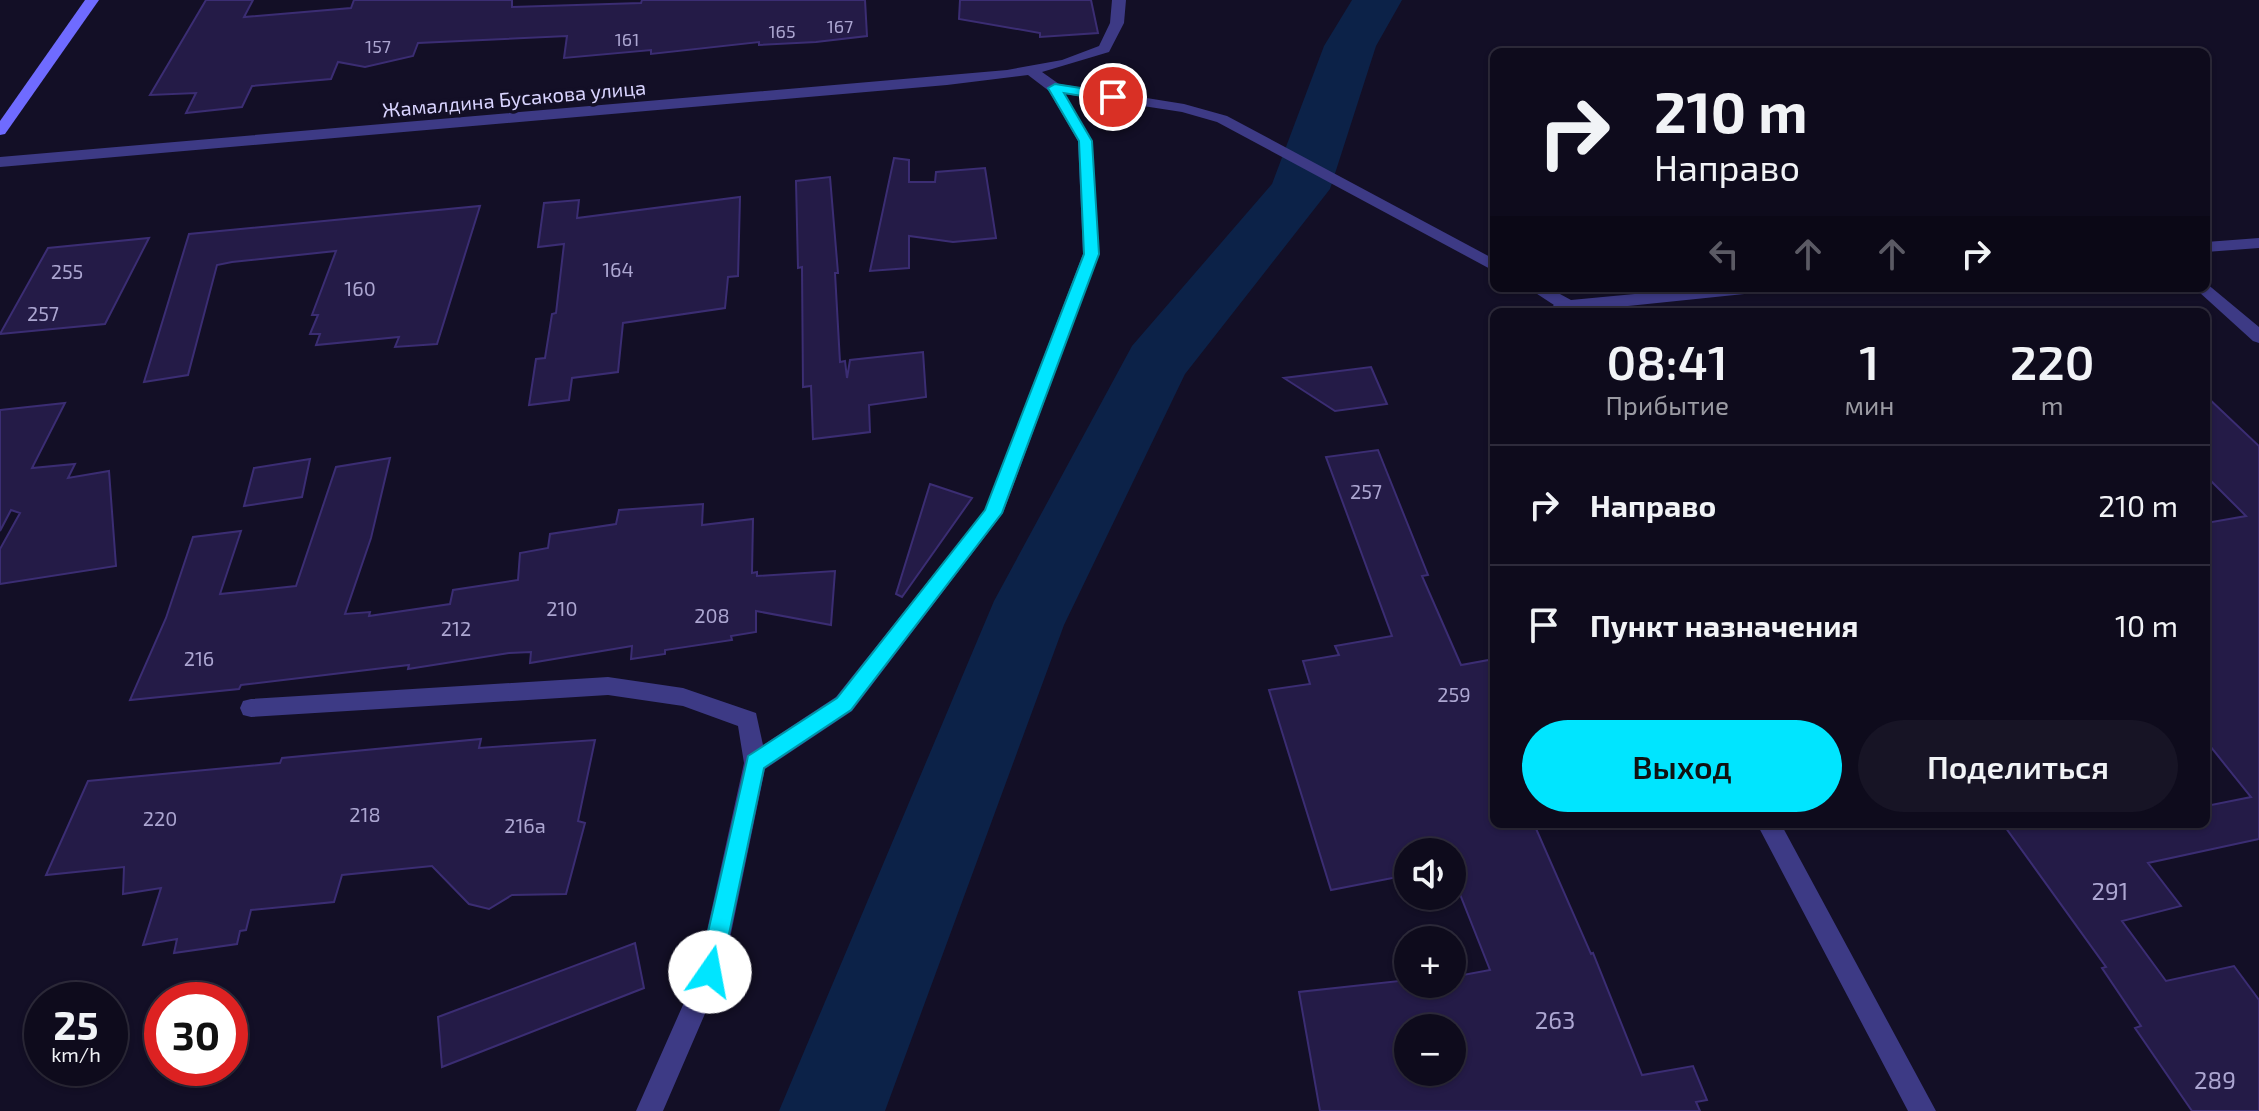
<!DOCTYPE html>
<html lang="ru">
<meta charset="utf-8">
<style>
body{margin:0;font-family:"Exo 2",sans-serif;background:#171425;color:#f1f3f6;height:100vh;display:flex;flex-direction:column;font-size:30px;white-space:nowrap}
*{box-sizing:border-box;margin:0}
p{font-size:26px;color:#9b9ba3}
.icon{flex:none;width:44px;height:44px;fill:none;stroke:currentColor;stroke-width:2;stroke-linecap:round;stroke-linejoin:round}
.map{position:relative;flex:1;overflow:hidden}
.panel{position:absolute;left:1490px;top:308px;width:720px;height:520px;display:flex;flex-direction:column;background:#0e0b1c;border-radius:12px;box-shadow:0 2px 6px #0004,0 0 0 2px #2e2b3b}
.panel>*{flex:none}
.top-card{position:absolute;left:1490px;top:48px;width:720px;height:244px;border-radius:12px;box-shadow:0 2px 6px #0004,0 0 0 2px #2e2b3b;background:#0e0b1c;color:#f1f3f6;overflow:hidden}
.buttons{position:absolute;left:1394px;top:838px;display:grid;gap:16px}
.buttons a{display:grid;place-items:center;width:72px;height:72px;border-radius:50%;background:#0e0b1c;box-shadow:0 2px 6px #0004,0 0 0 2px #2e2b3b;font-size:40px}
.speed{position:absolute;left:24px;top:982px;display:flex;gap:16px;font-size:40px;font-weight:700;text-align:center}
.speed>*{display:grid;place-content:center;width:104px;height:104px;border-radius:50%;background:#0e0b1c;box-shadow:0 2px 6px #0004,0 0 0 2px #2e2b3b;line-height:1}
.speed small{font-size:20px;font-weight:400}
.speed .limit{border:12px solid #d22;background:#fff;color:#111}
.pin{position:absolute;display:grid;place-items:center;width:68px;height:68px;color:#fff;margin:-34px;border:4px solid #fff;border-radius:50%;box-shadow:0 2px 8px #0007}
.me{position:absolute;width:88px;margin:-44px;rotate:12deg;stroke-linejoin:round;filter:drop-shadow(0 0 6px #0008)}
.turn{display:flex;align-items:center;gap:28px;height:168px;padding:0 32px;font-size:36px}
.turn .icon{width:104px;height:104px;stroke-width:2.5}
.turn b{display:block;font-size:56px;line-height:68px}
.lanes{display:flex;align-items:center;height:76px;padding:0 32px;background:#0003;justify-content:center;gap:40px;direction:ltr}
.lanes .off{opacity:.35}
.eta{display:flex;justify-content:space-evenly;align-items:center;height:136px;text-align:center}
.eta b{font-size:48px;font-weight:600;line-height:56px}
.button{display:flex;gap:16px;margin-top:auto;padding:16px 32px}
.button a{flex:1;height:92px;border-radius:48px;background:#00e5ff;color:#111;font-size:32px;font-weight:600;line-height:92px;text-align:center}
.button a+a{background:#171425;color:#f1f3f6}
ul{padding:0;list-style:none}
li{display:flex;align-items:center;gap:24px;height:120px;padding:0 32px;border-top:2px solid #2e2b3b}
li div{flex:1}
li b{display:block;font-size:30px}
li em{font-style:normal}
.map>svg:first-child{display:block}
</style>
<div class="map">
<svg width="2259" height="1111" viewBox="0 0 2259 1111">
<rect width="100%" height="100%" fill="#130f26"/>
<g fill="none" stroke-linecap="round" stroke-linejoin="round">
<path fill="#0c2248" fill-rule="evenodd" d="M 1352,0 L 1402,0 L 1376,46 L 1330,189 L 1185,374 L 1064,625 L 885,1111 L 779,1111 L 994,601 L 1132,346 L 1272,184 L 1324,46 Z"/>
</g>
<path fill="#241b47" stroke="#3b2d73" stroke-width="2" fill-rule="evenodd" d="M 206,0 L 253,0 L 244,17 L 351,8 L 354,0 L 512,0 L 512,7 L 641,3 L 642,0 L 865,0 L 867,36 L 816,42 L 759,45 L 759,42 L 651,54 L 651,50 L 564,58 L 567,36 L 418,43 L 413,56 L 365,67 L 338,62 L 331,79 L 252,86 L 242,107 L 186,113 L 196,93 L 150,95 Z
M 960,0 L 1091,0 L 1098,33 L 1040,37 L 1040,33 L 959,19 Z
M 894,158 L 909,160 L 909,182 L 935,182 L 936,172 L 985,168 L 996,238 L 953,242 L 909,236 L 909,268 L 870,271 Z
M 830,177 L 838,273 L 835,273 L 840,362 L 845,361 L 847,378 L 850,360 L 923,352 L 926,397 L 869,405 L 870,432 L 813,439 L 811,386 L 803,387 L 802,267 L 798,268 L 796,181 Z
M 740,197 L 738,276 L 728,277 L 725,308 L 623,323 L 618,372 L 572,378 L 569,400 L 529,405 L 536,359 L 545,358 L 552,314 L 556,313 L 564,244 L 538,247 L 544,203 L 579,200 L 577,218 Z
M 480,206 L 437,344 L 395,347 L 399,337 L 316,345 L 320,334 L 310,334 L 318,315 L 312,315 L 336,251 L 232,262 L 217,265 L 188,375 L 144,382 L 189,234 Z
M 149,238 L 105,324 L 0,334 L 48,248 Z
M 1371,367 L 1387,404 L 1335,411 L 1284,378 Z
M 2206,396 L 2259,446 L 2259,839 L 2148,863 L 2181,906 L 2122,921 L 2166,981 L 2234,966 L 2259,1000 L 2259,1111 L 2192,1111 L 2135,1028 L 2141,1026 L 2102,968 L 2106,967 L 2003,824 L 2206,824 L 2206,806 L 2251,797 L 2206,741 L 2206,523 L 2246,516 L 2206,476 Z
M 65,403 L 32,468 L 75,464 L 68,478 L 109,471 L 116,566 L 0,584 L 0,549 L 20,513 L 11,510 L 0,531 L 0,410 Z
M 1378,450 L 1428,575 L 1422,576 L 1461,665 L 1494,659 L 1494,824 L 1534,824 L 1591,954 L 1593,953 L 1642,1075 L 1693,1066 L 1707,1100 L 1696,1102 L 1700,1111 L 1320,1111 L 1299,992 L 1408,980 L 1408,984 L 1452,984 L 1452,977 L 1490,970 L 1452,874 L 1452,852 L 1408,852 L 1408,875 L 1331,890 L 1269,690 L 1310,684 L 1303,661 L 1339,655 L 1335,646 L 1392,636 L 1326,457 ZM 1408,1028 L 1452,1028 L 1452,1072 L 1408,1072 Z
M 390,458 L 371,538 L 345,614 L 370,612 L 369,616 L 450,604 L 453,590 L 518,580 L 520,553 L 548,548 L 550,534 L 616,524 L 619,510 L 703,504 L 702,525 L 753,519 L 752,573 L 757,572 L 757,576 L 835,571 L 831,625 L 756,611 L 756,632 L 731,636 L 732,640 L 665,650 L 665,654 L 631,659 L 632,646 L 530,663 L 531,652 L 509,653 L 408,669 L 409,665 L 241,685 L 239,689 L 130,700 L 166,618 L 193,537 L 241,531 L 220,594 L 296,586 L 336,467 Z
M 310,459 L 302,497 L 244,506 L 254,468 Z
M 930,484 L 972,498 L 902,597 L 896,594 Z
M 481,739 L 479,748 L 595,740 L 578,821 L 585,823 L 566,894 L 512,895 L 489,909 L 469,904 L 432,866 L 342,875 L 334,902 L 251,910 L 246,930 L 240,931 L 237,944 L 174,953 L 177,939 L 143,945 L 161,888 L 123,894 L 124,867 L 46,875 L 88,781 L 280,763 L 282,758 Z
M 635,943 L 644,988 L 442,1067 L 438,1017 Z"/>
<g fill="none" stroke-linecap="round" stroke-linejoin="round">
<path fill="#3d3a85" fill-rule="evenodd" d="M 1112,0 L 1126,0 L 1124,23 L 1109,52 L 1042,72 L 1059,84 L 1184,104 L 1227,116 L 1494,259 L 1494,271 L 1217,122 L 1182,112 L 1065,94 L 1092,141 L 1099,254 L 1003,513 L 852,711 L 765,769 L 723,972 L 663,1111 L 636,1111 L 698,971 L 744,763 L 738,726 L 683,706 L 608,695 L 251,717 L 243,715 L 240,708 L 243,701 L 251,699 L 608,677 L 683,688 L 756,713 L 763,745 L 836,697 L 985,510 L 1083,254 L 1078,141 L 1049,91 L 1028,75 L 947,85 L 0,167 L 0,157 L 1007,70 L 1062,60 L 1099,46 L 1110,23 Z
M 2259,238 L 2259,248 L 2206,252 L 2206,242 Z
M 2206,283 L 2259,327 L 2259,343 L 2253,341 L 2199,292 L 2197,288 L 2206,288 Z
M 1528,288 L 1549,288 L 1571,300 L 1698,288 L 1762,288 L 1754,293 L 1570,312 L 1545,312 L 1554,305 Z
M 1757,824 L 1781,824 L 1936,1111 L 1908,1111 Z"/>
<path fill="#6f6bff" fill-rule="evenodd" d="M 85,0 L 99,0 L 5,134 L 0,135 L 0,121 Z"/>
</g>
<path fill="#00e5ff" stroke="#0095a6" stroke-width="2" d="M 1055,84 L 1113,93 L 1120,97 L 1113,101 L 1064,93 L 1092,141 L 1099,254 L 1002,513 L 851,710 L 764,768 L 721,972 L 718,980 L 710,984 L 702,980 L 699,972 L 748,756 L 837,698 L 985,510 L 1084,254 L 1079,141 L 1048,88 Z"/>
<g text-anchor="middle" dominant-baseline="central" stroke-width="7" stroke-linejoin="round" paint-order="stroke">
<g font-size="18" fill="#aca6d1">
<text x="840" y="26">167</text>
<text x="782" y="31">165</text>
<text x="627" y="39">161</text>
<text x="378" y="46">157</text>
</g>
<g font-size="20" fill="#d9d4ff" stroke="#130f26">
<text transform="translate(514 98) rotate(-5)">Жамалдина Бусакова улица</text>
</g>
<g font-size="20" fill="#aca6d1">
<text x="618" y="269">164</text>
<text x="67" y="271">255</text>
<text x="360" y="288">160</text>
<text x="43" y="313">257</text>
<text x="1366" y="491">257</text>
<text x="562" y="608">210</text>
<text x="712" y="615">208</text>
<text x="456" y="628">212</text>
<text x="199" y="658">216</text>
<text x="1454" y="694">259</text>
<text x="365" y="814">218</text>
<text x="160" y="818">220</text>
<text x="525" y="825">216а</text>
</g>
<g font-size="24" fill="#aca6d1">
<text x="2110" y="890">291</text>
<text x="1555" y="1019">263</text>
<text x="2215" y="1079">289</text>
</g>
</g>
</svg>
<div class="buttons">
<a><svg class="icon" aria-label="sound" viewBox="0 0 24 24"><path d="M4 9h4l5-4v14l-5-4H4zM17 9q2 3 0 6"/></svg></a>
<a>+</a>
<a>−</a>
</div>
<div class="speed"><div>25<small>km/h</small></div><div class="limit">30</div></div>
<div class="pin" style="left:1113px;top:97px;background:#d93025"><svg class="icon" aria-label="arrive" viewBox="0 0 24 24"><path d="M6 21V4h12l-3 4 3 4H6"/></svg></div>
<svg class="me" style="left:710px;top:972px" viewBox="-20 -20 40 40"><circle r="19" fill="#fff"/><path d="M0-13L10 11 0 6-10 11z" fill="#00e5ff"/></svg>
<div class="top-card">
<div class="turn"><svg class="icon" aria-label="right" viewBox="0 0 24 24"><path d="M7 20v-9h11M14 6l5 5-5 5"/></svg><div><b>210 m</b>Направо</div></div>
<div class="lanes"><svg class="icon off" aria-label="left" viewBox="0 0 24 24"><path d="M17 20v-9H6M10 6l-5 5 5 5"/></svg><svg class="icon off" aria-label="ahead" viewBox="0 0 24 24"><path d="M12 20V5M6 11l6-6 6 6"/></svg><svg class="icon off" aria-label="ahead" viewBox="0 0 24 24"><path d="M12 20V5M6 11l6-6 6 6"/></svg><svg class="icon" aria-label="right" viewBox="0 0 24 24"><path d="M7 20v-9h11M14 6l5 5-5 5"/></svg></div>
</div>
<section class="panel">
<div class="eta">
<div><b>08:41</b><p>Прибытие</p></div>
<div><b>1</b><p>мин</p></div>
<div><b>220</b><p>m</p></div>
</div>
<ul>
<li><svg class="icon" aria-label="right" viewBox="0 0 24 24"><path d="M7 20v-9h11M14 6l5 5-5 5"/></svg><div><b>Направо</b></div><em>210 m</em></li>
<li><svg class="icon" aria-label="arrive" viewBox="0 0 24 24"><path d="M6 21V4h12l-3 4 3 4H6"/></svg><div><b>Пункт назначения</b></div><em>10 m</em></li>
</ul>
<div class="button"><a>Выход</a><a>Поделиться</a></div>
</section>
</div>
